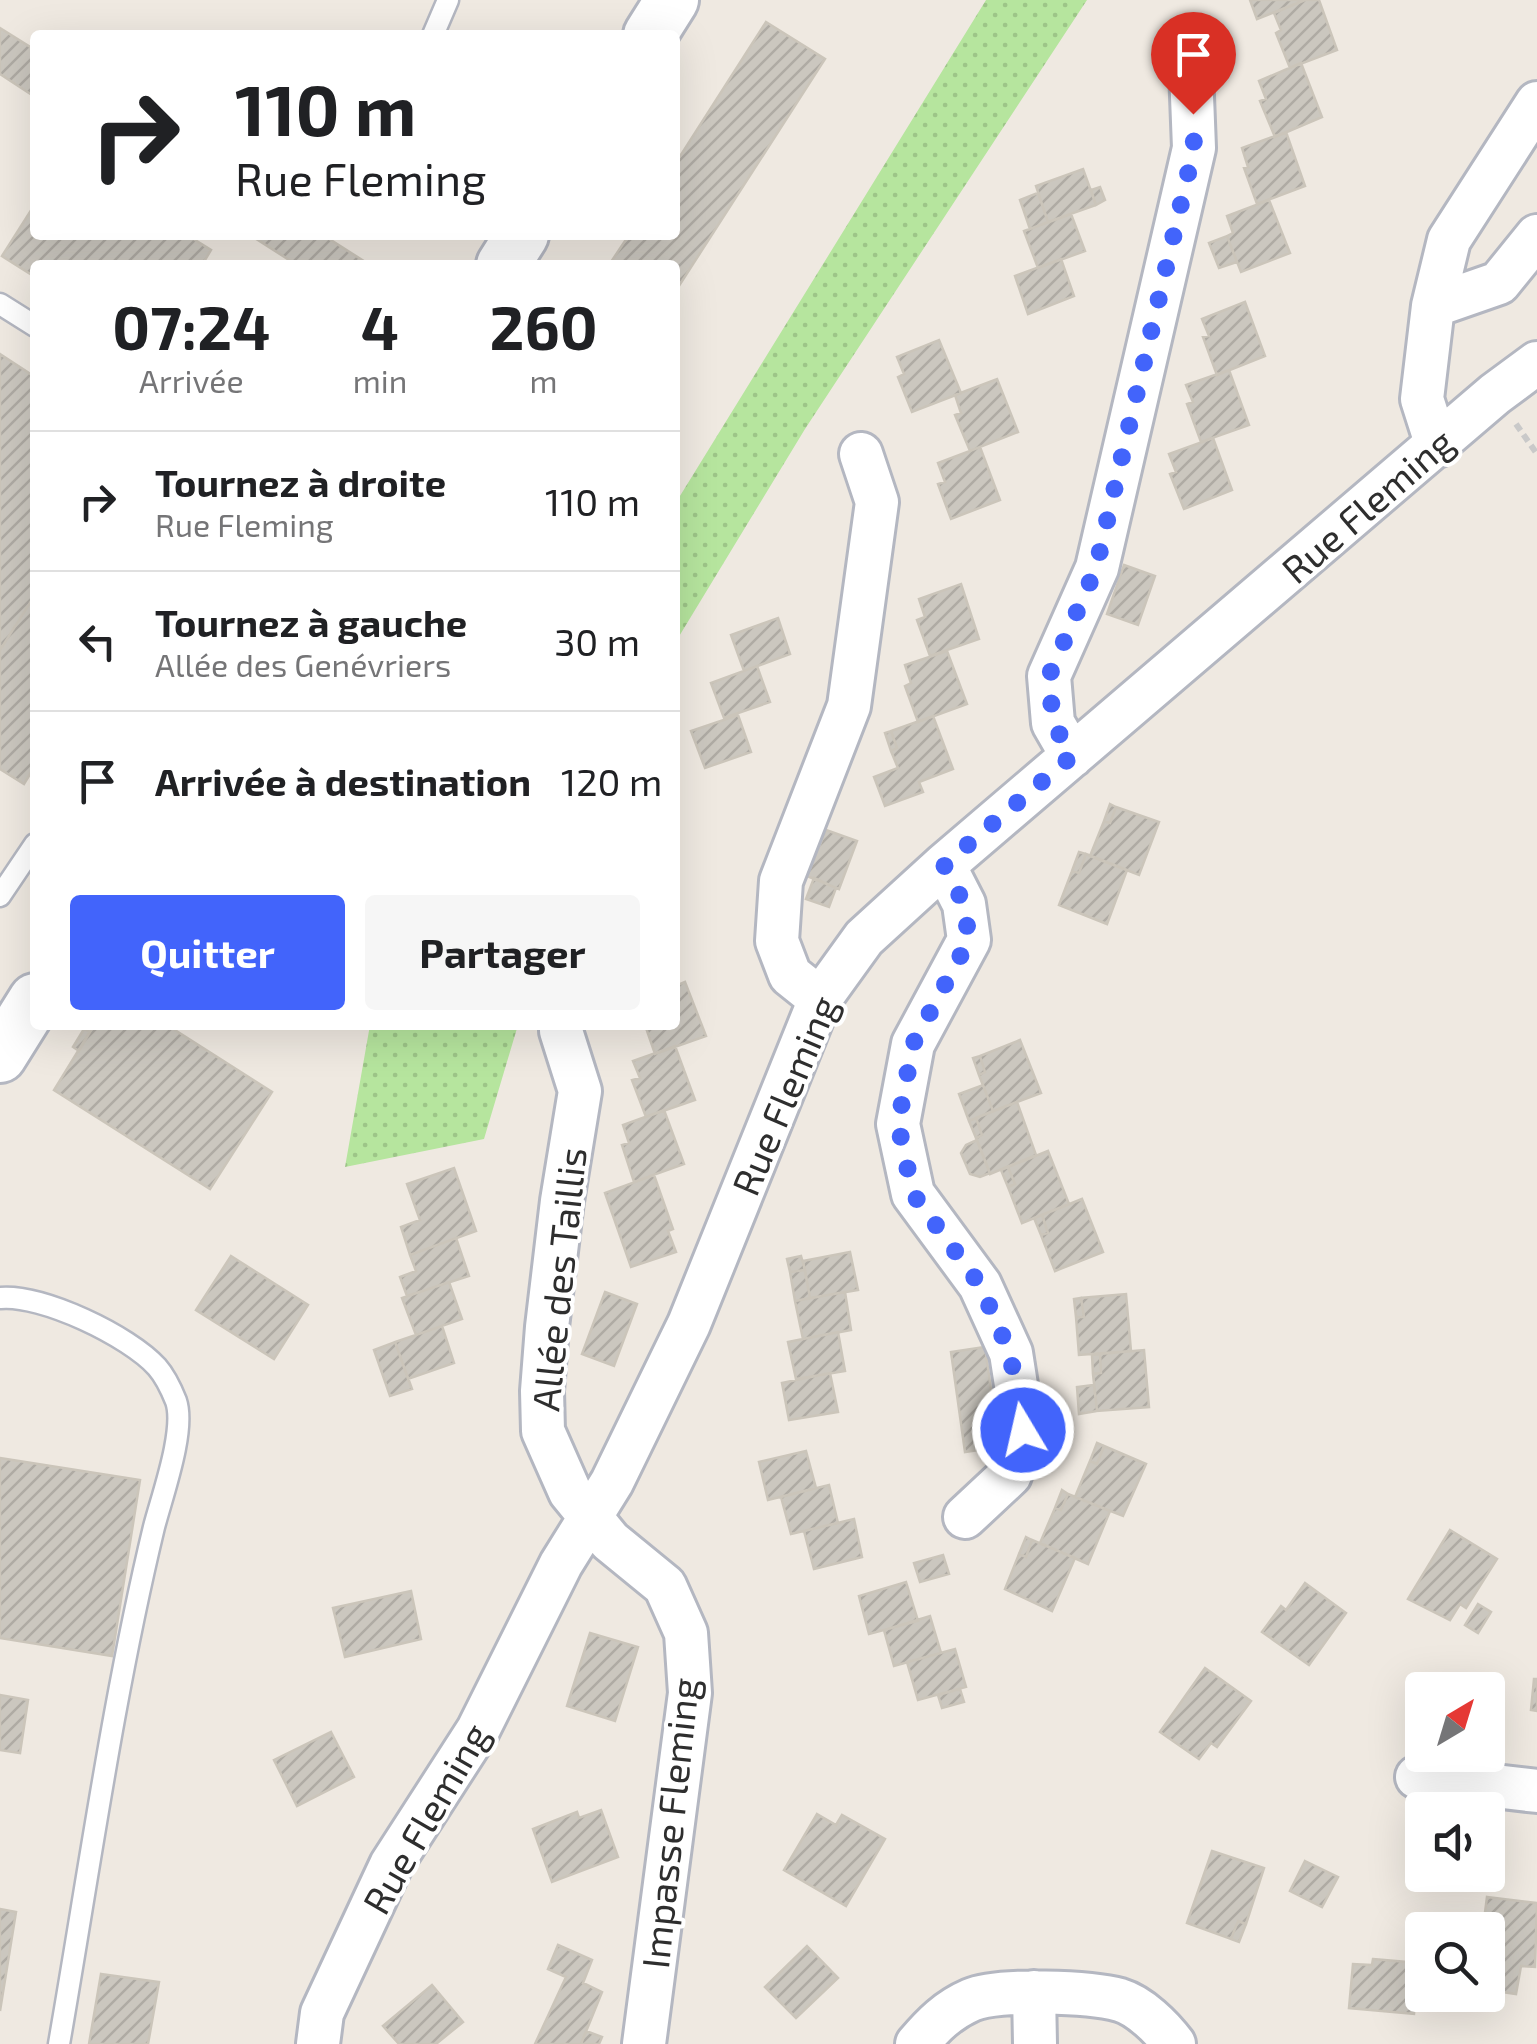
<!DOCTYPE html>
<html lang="fr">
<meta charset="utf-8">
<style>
body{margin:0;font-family:"Exo 2",sans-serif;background:#f6f6f6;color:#202124;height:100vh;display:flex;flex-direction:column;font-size:38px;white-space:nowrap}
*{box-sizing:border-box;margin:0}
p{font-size:32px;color:#757577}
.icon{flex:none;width:55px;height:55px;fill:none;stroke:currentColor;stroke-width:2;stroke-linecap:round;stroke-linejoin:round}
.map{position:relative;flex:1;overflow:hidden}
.sheet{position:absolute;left:30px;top:260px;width:650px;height:770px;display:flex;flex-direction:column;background:#fff;border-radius:10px;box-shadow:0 10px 40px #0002}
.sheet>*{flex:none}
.top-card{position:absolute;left:30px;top:30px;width:650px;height:210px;border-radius:10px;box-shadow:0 10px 40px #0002;background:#fff;color:#202124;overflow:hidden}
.needle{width:65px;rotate:38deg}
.tools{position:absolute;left:1405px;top:1672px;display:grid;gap:20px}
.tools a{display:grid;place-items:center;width:100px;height:100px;border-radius:10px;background:#fff;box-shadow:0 10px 40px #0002;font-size:50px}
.pin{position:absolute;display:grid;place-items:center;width:85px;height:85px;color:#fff;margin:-102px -42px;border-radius:50% 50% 50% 0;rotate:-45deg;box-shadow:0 0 10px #0007}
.pin .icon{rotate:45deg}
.me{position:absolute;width:110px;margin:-55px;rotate:351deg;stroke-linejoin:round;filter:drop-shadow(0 0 8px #0008)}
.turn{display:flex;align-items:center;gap:35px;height:210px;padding:0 40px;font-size:45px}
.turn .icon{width:130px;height:130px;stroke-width:2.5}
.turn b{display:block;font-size:70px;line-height:85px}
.eta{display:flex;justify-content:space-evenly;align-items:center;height:170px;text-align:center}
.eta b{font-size:60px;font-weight:700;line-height:70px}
.button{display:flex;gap:20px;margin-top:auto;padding:20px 40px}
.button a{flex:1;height:115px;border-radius:10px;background:#4264fb;color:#fff;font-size:40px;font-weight:700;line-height:115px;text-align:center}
.button a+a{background:#f6f6f6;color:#202124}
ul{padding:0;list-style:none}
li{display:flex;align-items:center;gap:30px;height:140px;padding:0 40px;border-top:2px solid #e0e0e0}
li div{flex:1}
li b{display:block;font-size:38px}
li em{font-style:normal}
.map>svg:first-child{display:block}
</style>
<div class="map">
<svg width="1537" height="2044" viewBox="0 0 1537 2044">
<defs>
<pattern id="grass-dots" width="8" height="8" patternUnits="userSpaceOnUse" patternTransform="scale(2.5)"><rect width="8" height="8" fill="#b6e59e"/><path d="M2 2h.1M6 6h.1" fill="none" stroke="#9dc588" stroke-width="1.8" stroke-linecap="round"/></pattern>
<pattern id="building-hatch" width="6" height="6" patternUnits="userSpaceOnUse" patternTransform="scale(2.5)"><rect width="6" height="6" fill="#cbc7bf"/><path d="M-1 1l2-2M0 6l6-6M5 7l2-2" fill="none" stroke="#afaba4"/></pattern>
</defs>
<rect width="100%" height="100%" fill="#efe9e1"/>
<path fill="url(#grass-dots)" d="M 986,0 L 1087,0 L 805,429 L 675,643 L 675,504 Z
M 370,1025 L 518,1025 L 484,1139 L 345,1167 Z"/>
<path fill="url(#building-hatch)" stroke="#cbc5ba" stroke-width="2.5" d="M 1250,0 L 1305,0 L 1257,19 Z
M 1305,0 L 1319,0 L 1337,50 L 1290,68 L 1276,33 L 1281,30 L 1274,13 Z
M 766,22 L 825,59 L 675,292 L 675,265 L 609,265 L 629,235 L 675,235 L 675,164 Z
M 0,28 L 35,50 L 35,97 L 0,74 Z
M 1301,63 L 1322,117 L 1275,137 L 1260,101 L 1266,99 L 1259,81 Z
M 1286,132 L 1305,186 L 1257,204 L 1244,168 L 1248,167 L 1242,148 Z
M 1083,169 L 1096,205 L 1048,222 L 1036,186 Z
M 1100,187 L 1105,200 L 1096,205 L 1091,190 Z
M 1038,193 L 1048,222 L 1030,229 L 1020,200 Z
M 1269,200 L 1290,253 L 1241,272 L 1227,236 L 1233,233 L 1227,216 Z
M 35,204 L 35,235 L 187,235 L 211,250 L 202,265 L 35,265 L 35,277 L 2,256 Z
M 1071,214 L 1085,251 L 1038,268 L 1024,231 Z
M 250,235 L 323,235 L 370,265 L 297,265 Z
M 1227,236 L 1237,262 L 1219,268 L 1209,243 Z
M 1061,259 L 1074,296 L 1028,314 L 1015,276 Z
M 1245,302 L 1265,356 L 1217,375 L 1203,337 L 1209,336 L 1202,319 Z
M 939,340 L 961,393 L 912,412 L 898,377 L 904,374 L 897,357 Z
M 0,354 L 35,377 L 35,595 L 0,650 Z
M 1229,370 L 1249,425 L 1201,442 L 1187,404 L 1193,402 L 1186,385 Z
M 997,379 L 1018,432 L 970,451 L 955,415 L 961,413 L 955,395 Z
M 1213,438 L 1232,490 L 1184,509 L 1170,474 L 1176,472 L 1169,454 Z
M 980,447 L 1000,500 L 951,519 L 938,484 L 945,482 L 938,463 Z
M 1124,565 L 1155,576 L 1138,625 L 1107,614 Z
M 961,584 L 979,639 L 930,656 L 917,620 L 925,617 L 919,599 Z
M 35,595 L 35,766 L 24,784 L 0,769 L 0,650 Z
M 778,618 L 790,654 L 744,671 L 731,635 Z
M 947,651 L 967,704 L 918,722 L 905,686 L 911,683 L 905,665 Z
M 757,666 L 770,702 L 724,718 L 711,683 Z
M 738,715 L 751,752 L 705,768 L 691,731 Z
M 933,716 L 953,769 L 919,782 L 923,792 L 885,806 L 874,777 L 898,768 L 891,751 L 897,748 L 891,731 Z
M 891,731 L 897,748 L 891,751 L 885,733 Z
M 1110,804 L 1116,807 L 1110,823 L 1104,821 Z
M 1116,807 L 1159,822 L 1139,875 L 1090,856 L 1104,821 L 1110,823 Z
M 826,830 L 857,841 L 839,889 L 807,876 Z
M 1079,852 L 1086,854 L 1079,873 L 1072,871 Z
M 1086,854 L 1127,870 L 1107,924 L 1059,905 L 1072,871 L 1079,873 Z
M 814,878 L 836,888 L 829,907 L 806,899 Z
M 685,982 L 706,1036 L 655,1054 L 645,1025 L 675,1025 L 675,986 Z
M 94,1025 L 167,1025 L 272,1092 L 210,1189 L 54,1090 Z
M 84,1029 L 90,1032 L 79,1051 L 73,1047 Z
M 1020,1040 L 1041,1093 L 993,1111 L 979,1075 L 985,1072 L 980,1056 Z
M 675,1046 L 695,1100 L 646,1117 L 632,1080 L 640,1078 L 633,1061 Z
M 980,1056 L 985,1072 L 979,1075 L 973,1058 Z
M 983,1085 L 993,1111 L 969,1121 L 959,1094 Z
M 1017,1102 L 1036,1155 L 990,1174 L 976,1138 L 982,1135 L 976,1118 Z
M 664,1110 L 684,1164 L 634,1182 L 622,1145 L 629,1143 L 623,1125 Z
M 976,1118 L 982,1135 L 976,1138 L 969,1121 Z
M 977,1140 L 990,1173 L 980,1177 L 970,1174 L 961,1153 L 966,1145 Z
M 1048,1151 L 1069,1204 L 1022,1223 L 1008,1187 L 1015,1184 L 1008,1167 Z
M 1008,1167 L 1015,1184 L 1008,1187 L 1001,1170 Z
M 454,1168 L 476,1231 L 410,1255 L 401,1227 L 420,1220 L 407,1184 Z
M 654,1175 L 673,1229 L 668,1231 L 676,1252 L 631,1267 L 605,1193 Z
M 1082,1199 L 1103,1252 L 1055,1271 L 1041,1235 L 1048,1233 L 1042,1215 Z
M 1042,1215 L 1048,1233 L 1041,1235 L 1034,1218 Z
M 456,1238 L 469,1276 L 407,1296 L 400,1277 L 416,1271 L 410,1255 Z
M 850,1252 L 858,1290 L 810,1298 L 803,1261 Z
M 231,1256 L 308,1305 L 274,1359 L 196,1310 Z
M 801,1256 L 805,1270 L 790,1272 L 787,1259 Z
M 805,1270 L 810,1298 L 795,1301 L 790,1272 Z
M 449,1282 L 462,1319 L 416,1335 L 402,1298 Z
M 605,1292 L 637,1304 L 614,1366 L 582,1354 Z
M 845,1292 L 851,1330 L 803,1339 L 795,1301 Z
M 1126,1294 L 1131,1351 L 1079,1355 L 1076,1317 L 1084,1317 L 1081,1298 Z
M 1081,1298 L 1084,1317 L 1076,1317 L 1074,1299 Z
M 442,1326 L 454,1363 L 408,1379 L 395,1342 Z
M 838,1332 L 845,1371 L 796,1379 L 788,1342 Z
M 395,1342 L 412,1389 L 390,1396 L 374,1350 Z
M 985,1347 L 999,1447 L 965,1452 L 951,1352 Z
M 1144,1350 L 1149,1407 L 1097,1411 L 1093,1374 L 1101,1373 L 1100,1354 Z
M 1100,1354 L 1101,1373 L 1093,1374 L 1092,1355 Z
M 830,1373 L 838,1412 L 789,1420 L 782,1383 Z
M 1094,1385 L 1097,1411 L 1079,1414 L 1077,1387 Z
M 1097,1443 L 1104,1446 L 1097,1464 L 1090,1461 Z
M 1104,1446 L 1146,1464 L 1123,1516 L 1075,1497 L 1090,1461 L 1097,1464 Z
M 806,1451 L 816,1488 L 768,1500 L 759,1462 Z
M 0,1458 L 140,1480 L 112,1656 L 0,1638 Z
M 829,1485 L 838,1523 L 791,1534 L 781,1497 Z
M 1062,1490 L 1068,1494 L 1061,1510 L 1055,1508 Z
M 1068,1494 L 1110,1511 L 1088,1564 L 1040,1543 L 1055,1508 L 1061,1510 Z
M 854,1519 L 862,1557 L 814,1569 L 804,1531 Z
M 1450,1530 L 1497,1559 L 1466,1608 L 1460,1604 L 1450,1620 L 1408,1599 Z
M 1026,1537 L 1032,1540 L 1026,1557 L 1019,1554 Z
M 1032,1540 L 1075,1558 L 1052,1611 L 1005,1589 L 1019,1554 L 1026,1557 Z
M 943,1555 L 949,1574 L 920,1582 L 914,1563 Z
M 906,1582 L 918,1621 L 869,1634 L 859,1596 Z
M 1305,1583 L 1346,1613 L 1309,1665 L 1262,1632 L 1281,1606 L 1286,1610 Z
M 411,1591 L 421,1639 L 345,1657 L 333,1608 Z
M 1478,1604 L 1491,1612 L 1478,1633 L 1465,1625 Z
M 930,1616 L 941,1653 L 894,1666 L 884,1630 Z
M 590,1633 L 638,1647 L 615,1721 L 567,1706 Z
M 955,1649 L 966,1687 L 918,1700 L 907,1662 Z
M 1205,1668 L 1251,1701 L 1217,1747 L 1211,1743 L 1199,1759 L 1160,1732 Z
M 1534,1679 L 1537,1679 L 1537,1711 L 1531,1710 Z
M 960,1689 L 964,1702 L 942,1708 L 938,1695 Z
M 0,1695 L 28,1700 L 20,1753 L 0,1750 Z
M 331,1732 L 354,1777 L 297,1806 L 274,1760 Z
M 601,1810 L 618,1857 L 552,1882 L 533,1829 L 577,1812 L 579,1818 Z
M 817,1814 L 836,1825 L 842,1815 L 885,1839 L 846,1906 L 784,1870 Z
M 1212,1851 L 1264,1868 L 1246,1924 L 1238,1921 L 1231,1939 L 1187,1923 Z
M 1305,1861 L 1338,1877 L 1322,1907 L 1290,1891 Z
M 1487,1897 L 1537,1903 L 1535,1967 L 1521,1966 L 1516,1994 L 1488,1990 L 1490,1929 L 1483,1928 Z
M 0,1909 L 16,1912 L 0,2011 Z
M 1238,1921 L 1246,1924 L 1239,1942 L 1231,1939 Z
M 558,1945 L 592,1960 L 583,1983 L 602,1992 L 581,2044 L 535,2044 L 566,1977 L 548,1969 Z
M 807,1946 L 838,1978 L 796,2018 L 765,1987 Z
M 1373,1959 L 1418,1963 L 1414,2014 L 1349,2008 L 1353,1964 L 1372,1965 Z
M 101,1974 L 159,1982 L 148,2044 L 89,2044 Z
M 432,1985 L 463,2022 L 436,2044 L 399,2044 L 383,2026 Z
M 586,2031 L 602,2037 L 599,2044 L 581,2044 Z"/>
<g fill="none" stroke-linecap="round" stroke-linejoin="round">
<defs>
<path id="service" d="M 433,35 L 448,0
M 0,304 L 35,326
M 0,896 L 35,844
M 0,1298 C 42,1294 129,1336 157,1367 C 164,1375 172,1391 176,1401 C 186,1430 162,1496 154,1527 C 113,1697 89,1872 59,2044"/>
<path id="minor" d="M 1433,306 L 1499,283 L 1537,236
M 1437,446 L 1422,399 L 1433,306 L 1449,240 L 1537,103
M 1072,756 L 1053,723 L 1049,676 L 1097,568 L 1194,148 L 1190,44
M 944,865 L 964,904 L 969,940 L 913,1044 L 898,1124 L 913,1194 L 980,1285 L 1011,1353 L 1023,1430 L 1010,1475 L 965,1517
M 820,999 L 790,975 L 777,941 L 781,881 L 849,706 L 877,502 L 861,454
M 561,1031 L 580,1091 L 562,1201 L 547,1327 L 542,1391 L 543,1431 L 570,1492 L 610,1541 L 665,1586 L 686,1633 L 690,1693 L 644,2044
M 1417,1777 L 1537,1791
M 1034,1992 L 1035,2044
M 318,2044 L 322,2013 L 391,1865 L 478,1730 L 561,1564 L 612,1482 L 689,1324 L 820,999 L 864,938 L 944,865 L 1495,394 L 1537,363
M 917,2044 C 933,2025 948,2010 971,2000 C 998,1988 1091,1992 1120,2000 C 1140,2006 1162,2028 1174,2044"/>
<path id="tertiary" d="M 650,35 L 672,0
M 503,265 L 522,235
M 0,1056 L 35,1000"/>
</defs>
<use href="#service" stroke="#b4b7c1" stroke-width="25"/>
<use href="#minor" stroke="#b4b7c1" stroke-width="48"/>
<use href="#tertiary" stroke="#b4b7c1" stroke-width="58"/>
<path stroke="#c9c9c9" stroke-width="6" stroke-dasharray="8 5" stroke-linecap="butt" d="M 1516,424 L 1537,454"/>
<use href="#service" stroke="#fff" stroke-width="20"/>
<use href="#minor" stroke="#fff" stroke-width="42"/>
<use href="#tertiary" stroke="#fff" stroke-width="52"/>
</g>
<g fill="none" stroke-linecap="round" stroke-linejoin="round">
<path stroke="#4264fb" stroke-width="18" stroke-dasharray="0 32.4" d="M 1023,1430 L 1010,1353 L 980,1285 L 913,1194 L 898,1124 L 913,1044 L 969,940 L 964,904 L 944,865 L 1072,756 L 1053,723 L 1049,676 L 1096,568 L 1194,148 L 1193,114"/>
</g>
<g text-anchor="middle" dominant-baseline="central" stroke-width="8" stroke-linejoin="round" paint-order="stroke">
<g font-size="38" fill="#2e2e2e" stroke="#fff">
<text transform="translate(1367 505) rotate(-41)">Rue Fleming</text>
<text transform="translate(784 1095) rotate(-67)">Rue Fleming</text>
<text transform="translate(558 1279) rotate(-84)">Allée des Taillis</text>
<text transform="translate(425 1818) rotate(-60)">Rue Fleming</text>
<text transform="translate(669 1823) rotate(-84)">Impasse Fleming</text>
</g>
</g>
</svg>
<div class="tools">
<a><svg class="needle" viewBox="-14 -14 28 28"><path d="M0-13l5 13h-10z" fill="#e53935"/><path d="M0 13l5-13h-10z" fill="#757577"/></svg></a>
<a><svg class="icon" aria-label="sound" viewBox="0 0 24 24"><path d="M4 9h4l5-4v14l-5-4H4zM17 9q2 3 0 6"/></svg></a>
<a><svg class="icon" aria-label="search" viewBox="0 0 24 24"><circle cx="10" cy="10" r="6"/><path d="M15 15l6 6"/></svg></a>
</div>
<div class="pin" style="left:1193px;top:114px;background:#d93025"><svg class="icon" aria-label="arrive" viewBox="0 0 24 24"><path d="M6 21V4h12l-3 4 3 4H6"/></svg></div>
<svg class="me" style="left:1023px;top:1430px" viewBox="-20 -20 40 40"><circle r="17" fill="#4264fb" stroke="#fff" stroke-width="3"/><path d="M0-11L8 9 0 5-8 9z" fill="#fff"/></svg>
<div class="top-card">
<div class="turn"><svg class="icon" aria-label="right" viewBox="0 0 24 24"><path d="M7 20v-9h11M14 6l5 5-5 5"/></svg><div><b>110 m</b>Rue Fleming</div></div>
</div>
<section class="sheet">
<div class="eta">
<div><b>07:24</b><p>Arrivée</p></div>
<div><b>4</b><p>min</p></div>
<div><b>260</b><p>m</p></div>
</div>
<ul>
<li><svg class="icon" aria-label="right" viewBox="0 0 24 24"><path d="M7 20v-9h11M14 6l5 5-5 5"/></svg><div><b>Tournez à droite</b><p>Rue Fleming</p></div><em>110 m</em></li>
<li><svg class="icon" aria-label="left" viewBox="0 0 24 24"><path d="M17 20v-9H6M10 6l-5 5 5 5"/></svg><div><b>Tournez à gauche</b><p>Allée des Genévriers</p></div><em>30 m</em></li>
<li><svg class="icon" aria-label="arrive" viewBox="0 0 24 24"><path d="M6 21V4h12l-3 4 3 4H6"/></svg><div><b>Arrivée à destination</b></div><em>120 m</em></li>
</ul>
<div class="button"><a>Quitter</a><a>Partager</a></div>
</section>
</div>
